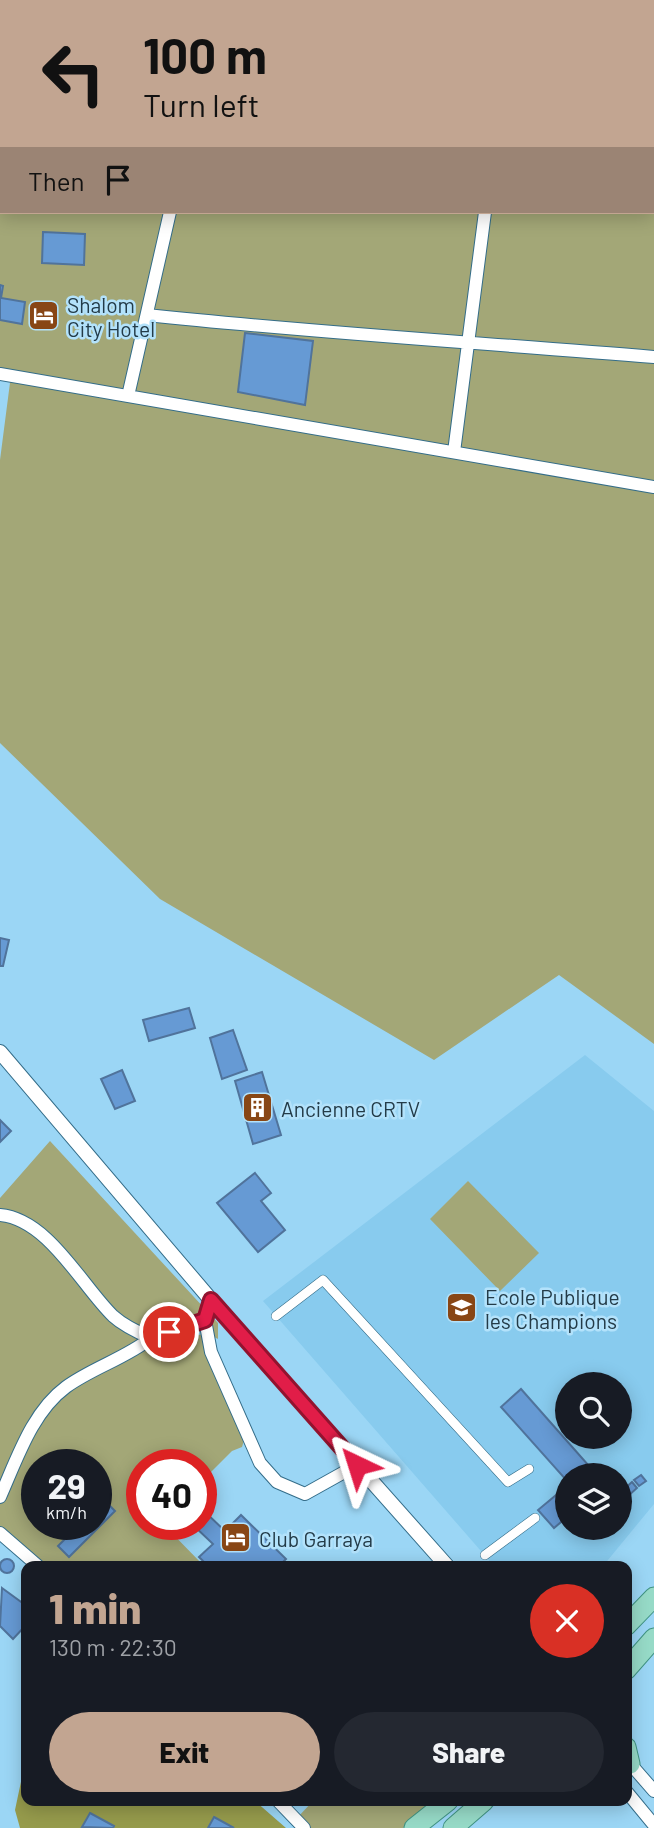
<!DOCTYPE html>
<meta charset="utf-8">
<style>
body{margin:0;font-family:Barlow,sans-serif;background:#242831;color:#f1f3f6;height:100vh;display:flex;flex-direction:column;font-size:26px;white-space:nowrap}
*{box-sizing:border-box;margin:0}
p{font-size:23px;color:#9ea1a6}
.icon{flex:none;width:38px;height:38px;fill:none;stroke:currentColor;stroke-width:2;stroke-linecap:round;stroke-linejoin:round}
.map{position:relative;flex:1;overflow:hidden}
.side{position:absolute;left:21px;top:1561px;width:611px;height:245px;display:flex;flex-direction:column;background:#171b24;border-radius:14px;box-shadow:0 4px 18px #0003}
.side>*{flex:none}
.banner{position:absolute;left:0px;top:0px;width:654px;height:214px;box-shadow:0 4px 18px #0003;background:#c2a591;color:#111;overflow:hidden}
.buttons{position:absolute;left:555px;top:1372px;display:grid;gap:14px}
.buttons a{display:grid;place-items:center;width:77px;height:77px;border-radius:50%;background:#171b24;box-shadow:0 4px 18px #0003;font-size:35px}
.speed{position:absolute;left:21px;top:1449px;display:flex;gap:14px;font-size:35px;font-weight:700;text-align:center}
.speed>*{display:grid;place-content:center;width:91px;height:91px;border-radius:50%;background:#171b24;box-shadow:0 4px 18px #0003;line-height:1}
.speed small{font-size:18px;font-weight:400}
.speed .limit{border:10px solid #d22;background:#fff;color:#111}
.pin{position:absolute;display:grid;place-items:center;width:60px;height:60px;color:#fff;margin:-30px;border:4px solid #fff;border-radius:50%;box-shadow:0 2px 7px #0007}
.me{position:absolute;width:77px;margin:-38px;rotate:319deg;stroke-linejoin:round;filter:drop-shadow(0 0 5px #0008)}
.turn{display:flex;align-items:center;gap:24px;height:147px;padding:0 28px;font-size:32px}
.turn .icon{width:91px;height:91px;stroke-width:2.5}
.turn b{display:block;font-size:49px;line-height:60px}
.then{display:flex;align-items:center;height:66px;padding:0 28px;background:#0003;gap:14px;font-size:26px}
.round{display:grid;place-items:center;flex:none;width:74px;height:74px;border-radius:37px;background:#242831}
.summary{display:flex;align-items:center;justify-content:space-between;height:119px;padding:0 28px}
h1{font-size:42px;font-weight:800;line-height:52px;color:#c2a591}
.button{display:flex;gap:14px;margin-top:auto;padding:14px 28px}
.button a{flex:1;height:80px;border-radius:42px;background:#c2a591;color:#111;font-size:28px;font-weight:800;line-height:80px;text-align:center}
.button a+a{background:#242831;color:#f1f3f6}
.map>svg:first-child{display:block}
</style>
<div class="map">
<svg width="654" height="1828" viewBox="0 0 654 1828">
<rect width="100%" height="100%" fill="#9bd6f5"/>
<path fill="#88cbee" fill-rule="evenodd" d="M 585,1055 L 654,1111 L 654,1504 L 603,1566 L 494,1566 L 263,1301 ZM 567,1384 L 620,1384 L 620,1437 L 567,1437 ZM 567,1475 L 620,1475 L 620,1528 L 567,1528 Z"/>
<path fill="#a3a777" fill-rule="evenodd" d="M 0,43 L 2,212 L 653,212 L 654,92 L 654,1044 L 559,975 L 434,1060 L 160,899 L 0,743 L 0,460 L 11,375 L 0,372 Z
M 50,1141 L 218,1323 L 218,1339 L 203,1331 L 170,1335 L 161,1345 L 151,1351 L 171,1340 L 204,1334 L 212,1346 L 245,1437 L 242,1447 L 232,1451 L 201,1482 L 201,1465 L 142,1465 L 142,1524 L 163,1524 L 204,1566 L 32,1566 L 0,1533 L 0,1198 ZM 37,1465 L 96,1465 L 96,1524 L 37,1524 Z
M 468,1181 L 539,1253 L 500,1291 L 430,1219 Z
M 313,1801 L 434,1801 L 436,1804 L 403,1828 L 306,1828 L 297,1818 Z"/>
<path fill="#969b4c" d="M 26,1758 L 26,1801 L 255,1801 L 286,1828 L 20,1828 L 15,1810 Z"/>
<path fill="#669ad4" stroke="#50739b" stroke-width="2" d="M 43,232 L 85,234 L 84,265 L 42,263 Z
M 0,285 L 3,286 L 1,298 L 25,302 L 22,324 L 0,320 Z
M 245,333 L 313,341 L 305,405 L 238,392 Z
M 0,938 L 9,940 L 3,966 L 0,966 Z
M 189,1008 L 195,1028 L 149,1041 L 143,1020 Z
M 233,1030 L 247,1070 L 222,1079 L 210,1038 Z
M 122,1070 L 135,1101 L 115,1109 L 101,1079 Z
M 262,1072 L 281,1135 L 253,1144 L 235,1081 Z
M 0,1120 L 11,1131 L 0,1142 Z
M 255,1173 L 271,1193 L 261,1201 L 285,1230 L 258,1252 L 217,1203 Z
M 521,1389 L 597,1475 L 567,1475 L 567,1481 L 501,1407 Z
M 641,1475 L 646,1481 L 639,1486 L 634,1480 Z
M 632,1482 L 637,1488 L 628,1496 L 623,1490 Z
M 567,1486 L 567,1517 L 554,1528 L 538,1510 Z
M 104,1500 L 115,1511 L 69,1557 L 58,1546 L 80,1524 L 96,1524 L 96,1508 Z
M 204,1511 L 225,1531 L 241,1515 L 286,1559 L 279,1566 L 208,1566 L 199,1557 L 213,1544 L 192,1524 L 201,1524 Z
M0 1566a7 7 0 1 1 14 0a7 7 0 1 1-14 0Z
M 2,1588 L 24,1604 L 26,1601 L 26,1625 L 13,1639 L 0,1626 Z
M 90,1813 L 114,1826 L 113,1828 L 82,1827 Z
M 214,1817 L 234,1828 L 208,1828 Z"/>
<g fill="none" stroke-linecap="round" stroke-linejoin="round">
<defs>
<path id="pedestrian" d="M 276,1316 L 323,1280 L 508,1482 L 529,1469
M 485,1555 L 535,1518"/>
<path id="minor" d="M 593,0 L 654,1
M 260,2 L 322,0
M 511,2 L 511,0
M 0,9 L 2,9
M 0,177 L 2,177
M 653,177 L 654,177
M 147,315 C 316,333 485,343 654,357
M 0,374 L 654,487
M 128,396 L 170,212
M 454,452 L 485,212
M 0,1215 C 48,1219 82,1286 113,1316 C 124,1326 137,1332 151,1338 L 205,1320
M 211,1300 L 205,1320 L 211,1352 L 260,1463 L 277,1482 L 305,1494 L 357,1465
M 0,1497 C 17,1459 32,1412 66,1387 C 92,1368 126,1358 151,1338
M 0,1533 L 38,1566
M 627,1760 L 654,1791
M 626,1791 L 654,1825
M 278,1801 L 304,1828"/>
<path id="tertiary" d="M 0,1052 L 211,1300 L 447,1566"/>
<path id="primary" d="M 626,1626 L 654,1597
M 626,1670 L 654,1638
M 626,1747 L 630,1764
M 414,1828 L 448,1801
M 453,1828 L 484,1801"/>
</defs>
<use href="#pedestrian" stroke="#346d89" stroke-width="10"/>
<use href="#minor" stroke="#346d89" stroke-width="14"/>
<use href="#tertiary" stroke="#346d89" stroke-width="16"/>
<use href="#primary" stroke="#409382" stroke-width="21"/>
<use href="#pedestrian" stroke="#fff" stroke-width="9"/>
<use href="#minor" stroke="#fff" stroke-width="12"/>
<use href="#tertiary" stroke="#fff" stroke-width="14"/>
<use href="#primary" stroke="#96dac7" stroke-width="19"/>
</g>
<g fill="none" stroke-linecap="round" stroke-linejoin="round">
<defs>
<path id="route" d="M 169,1332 L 205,1320 L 211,1300 L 357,1465"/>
</defs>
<use href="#route" stroke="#92132f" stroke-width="18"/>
<use href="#route" stroke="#e11d48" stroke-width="12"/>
</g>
<defs>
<symbol id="hotel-square" viewBox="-11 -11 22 22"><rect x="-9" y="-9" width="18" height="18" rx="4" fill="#884615" stroke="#b3e2fb"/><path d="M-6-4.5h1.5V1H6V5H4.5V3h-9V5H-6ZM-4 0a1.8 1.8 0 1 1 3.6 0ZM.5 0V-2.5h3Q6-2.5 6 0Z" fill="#fff"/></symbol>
<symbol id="building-square" viewBox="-11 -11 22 22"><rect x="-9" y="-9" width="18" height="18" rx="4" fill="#884615" stroke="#b3e2fb"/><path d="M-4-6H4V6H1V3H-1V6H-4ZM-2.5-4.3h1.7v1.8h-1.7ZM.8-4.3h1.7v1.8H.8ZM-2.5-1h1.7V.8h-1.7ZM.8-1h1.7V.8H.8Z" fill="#fff"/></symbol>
<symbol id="school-square" viewBox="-11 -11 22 22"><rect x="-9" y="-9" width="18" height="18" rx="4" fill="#884615" stroke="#b3e2fb"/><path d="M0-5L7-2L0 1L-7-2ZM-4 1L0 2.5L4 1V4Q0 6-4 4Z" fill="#fff"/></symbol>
</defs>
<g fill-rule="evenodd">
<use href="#hotel-square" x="26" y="298" width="35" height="35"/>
<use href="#building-square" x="240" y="1090" width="35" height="35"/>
<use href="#school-square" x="444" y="1290" width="35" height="35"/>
<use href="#hotel-square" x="218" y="1520" width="35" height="35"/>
</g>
<g text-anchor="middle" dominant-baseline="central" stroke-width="5" stroke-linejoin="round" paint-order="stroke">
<g font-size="21" fill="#233b48" stroke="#b3e2fb" text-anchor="start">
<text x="67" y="304">Shalom<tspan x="67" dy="24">City Hotel</tspan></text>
<text x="281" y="1108">Ancienne CRTV</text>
<text x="485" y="1296">Ecole Publique<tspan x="485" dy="24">les Champions</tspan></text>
<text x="259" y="1538">Club Garraya</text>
</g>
</g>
</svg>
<div class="buttons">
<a><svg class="icon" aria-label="search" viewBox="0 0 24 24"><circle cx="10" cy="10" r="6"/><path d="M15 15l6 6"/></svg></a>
<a><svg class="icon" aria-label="layers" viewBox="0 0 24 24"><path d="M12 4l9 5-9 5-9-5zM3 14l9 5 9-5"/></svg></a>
</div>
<div class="speed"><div>29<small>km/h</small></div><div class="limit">40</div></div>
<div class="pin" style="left:169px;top:1332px;background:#d93025"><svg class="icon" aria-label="arrive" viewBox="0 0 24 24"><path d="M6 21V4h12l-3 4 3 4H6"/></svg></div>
<svg class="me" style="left:357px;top:1465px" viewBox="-20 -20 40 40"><path d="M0-17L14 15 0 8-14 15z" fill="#e11d48" stroke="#fff" stroke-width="4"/></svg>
<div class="banner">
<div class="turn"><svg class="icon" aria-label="left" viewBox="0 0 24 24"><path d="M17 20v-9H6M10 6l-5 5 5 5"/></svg><div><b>100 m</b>Turn left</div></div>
<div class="then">Then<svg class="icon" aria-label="arrive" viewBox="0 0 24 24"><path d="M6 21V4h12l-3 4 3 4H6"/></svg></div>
</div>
<section class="side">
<div class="summary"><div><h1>1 min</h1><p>130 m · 22:30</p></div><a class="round" style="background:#d93025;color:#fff"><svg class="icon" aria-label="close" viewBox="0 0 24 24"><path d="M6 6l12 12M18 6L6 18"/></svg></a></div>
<div class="button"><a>Exit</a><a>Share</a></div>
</section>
</div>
